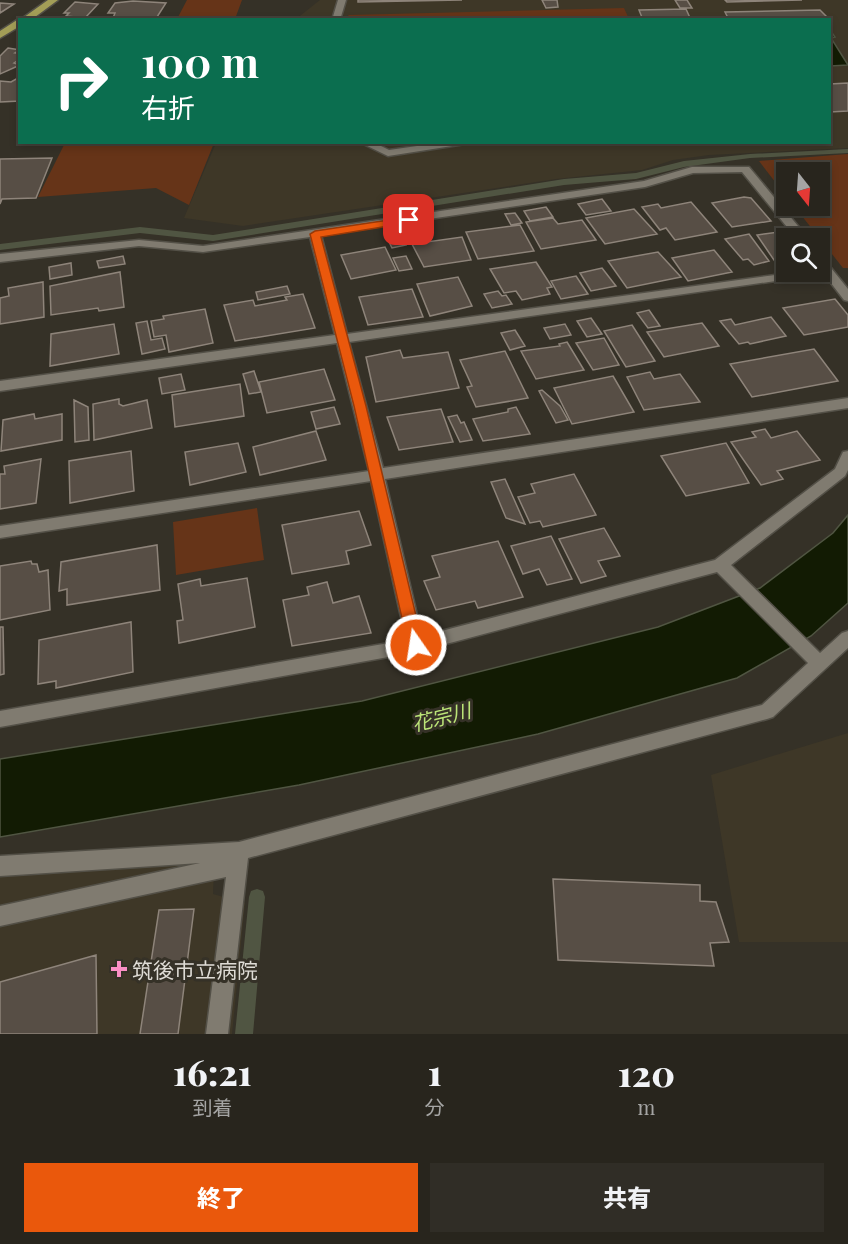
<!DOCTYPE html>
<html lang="ja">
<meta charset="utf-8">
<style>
body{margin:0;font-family:"Playfair Display","Noto Sans JP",serif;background:#302d26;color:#f1f3f6;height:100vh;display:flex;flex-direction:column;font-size:22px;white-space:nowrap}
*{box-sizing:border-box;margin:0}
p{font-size:20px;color:#a5a5a4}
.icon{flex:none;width:33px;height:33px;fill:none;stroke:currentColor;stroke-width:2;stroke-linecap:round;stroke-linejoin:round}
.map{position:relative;height:1034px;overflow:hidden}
.drawer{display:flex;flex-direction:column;background:#28251d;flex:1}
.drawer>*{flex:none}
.top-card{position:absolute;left:18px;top:18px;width:813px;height:126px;border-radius:0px;box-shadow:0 3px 9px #0003,0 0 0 2px #44423b;background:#0b6e4f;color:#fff;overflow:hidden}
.needle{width:39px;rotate:163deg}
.buttons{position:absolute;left:776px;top:162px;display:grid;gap:12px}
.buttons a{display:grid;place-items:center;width:54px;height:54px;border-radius:0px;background:#28251d;box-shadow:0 3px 9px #0003,0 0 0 2px #44423b;font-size:30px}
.pin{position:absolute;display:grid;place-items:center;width:51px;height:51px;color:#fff;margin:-26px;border-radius:12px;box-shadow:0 3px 9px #0006}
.me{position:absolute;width:66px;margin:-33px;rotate:347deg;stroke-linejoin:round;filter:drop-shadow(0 0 4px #0008)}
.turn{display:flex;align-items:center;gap:21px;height:126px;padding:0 24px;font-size:27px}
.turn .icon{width:78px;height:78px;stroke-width:2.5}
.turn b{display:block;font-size:42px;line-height:51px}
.eta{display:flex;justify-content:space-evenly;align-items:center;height:102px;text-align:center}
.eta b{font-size:36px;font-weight:800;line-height:42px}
.cta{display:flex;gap:12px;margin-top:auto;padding:12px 24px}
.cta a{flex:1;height:69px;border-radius:0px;background:#ea580c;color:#fff;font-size:24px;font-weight:800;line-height:69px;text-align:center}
.cta a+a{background:#302d26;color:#f1f3f6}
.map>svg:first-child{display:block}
</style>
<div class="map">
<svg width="848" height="1034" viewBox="0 0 848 1034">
<rect width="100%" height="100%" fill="#353127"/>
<path fill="#3e3727" d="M 320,0 L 848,0 L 848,148 L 709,155 L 673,160 L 642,170 L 556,179 L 243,226 L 184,218 L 216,143 L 830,142 L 830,20 L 296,19 Z
M 848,733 L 848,942 L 739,942 L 711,775 Z
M 215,842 L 213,894 L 245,903 L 232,1034 L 0,1034 L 0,872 Z"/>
<path fill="#663418" d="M 187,0 L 242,0 L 235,19 L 177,19 Z
M 624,8 L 629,19 L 344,19 L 349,15 Z
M 65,143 L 65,142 L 214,143 L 189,205 L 156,188 L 38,197 Z
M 848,154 L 848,268 L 843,268 L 794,206 L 819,206 L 819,172 L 786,172 L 786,196 L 759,161 Z
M 257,508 L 264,560 L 176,575 L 173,522 Z"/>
<path fill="#121b03" stroke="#505542" stroke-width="1.5" d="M 830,30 L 835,37 L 831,38 L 848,65 L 830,66 Z
M 848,515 L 848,603 L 811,636 L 737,678 L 538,734 L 299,785 L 0,837 L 0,759 L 362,701 L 658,627 L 760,588 L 833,533 Z"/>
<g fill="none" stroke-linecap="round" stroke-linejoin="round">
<path fill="#505542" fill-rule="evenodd" d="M 848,149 L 848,153 L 750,158 L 684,167 L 636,179 L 564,185 L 213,241 L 140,233 L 0,250 L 0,244 L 140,227 L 213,235 L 564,179 L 636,173 L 684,161 L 750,154 Z
M 257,889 L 263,891 L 265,897 L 253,1034 L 235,1034 L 249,897 L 251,891 Z"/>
</g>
<path fill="#574e45" stroke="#8e847a" stroke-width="1.5" d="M 358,0 L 462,0 L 358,2 Z
M 542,0 L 557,0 L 558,7 L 546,8 Z
M 675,0 L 687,0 L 692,8 L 680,8 Z
M 725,0 L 802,0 L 727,2 Z
M 133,1 L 166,3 L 157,17 L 113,18 L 115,13 L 108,13 L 115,3 Z
M 75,2 L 98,4 L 85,18 L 66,16 L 69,13 L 64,13 Z
M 0,3 L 14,4 L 0,13 Z
M 686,9 L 691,20 L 643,20 L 639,10 Z
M 820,10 L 827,17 L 729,20 L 725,12 Z
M 8,48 L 20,50 L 15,53 L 20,54 L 20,59 L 14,63 L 20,65 L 0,74 L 0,56 Z
M 18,78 L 20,101 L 0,102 L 0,81 L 11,82 Z
M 848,83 L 848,111 L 830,112 L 830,84 Z
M 52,158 L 36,198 L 2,199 L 0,204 L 0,159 Z
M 744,197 L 751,198 L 771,221 L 732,227 L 712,203 Z
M 602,199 L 611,211 L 586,215 L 578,204 Z
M 691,202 L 717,232 L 675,240 L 666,228 L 660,230 L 642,207 L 658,204 L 661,208 Z
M 546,207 L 553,217 L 530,221 L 524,211 Z
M 634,209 L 657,234 L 605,244 L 586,218 Z
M 515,213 L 522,223 L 511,225 L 505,214 Z
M 553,218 L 558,224 L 582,220 L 596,240 L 541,249 L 526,222 Z
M 520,225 L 534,251 L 478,259 L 466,232 Z
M 424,227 L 431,239 L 408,243 L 402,231 Z
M 779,232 L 787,238 L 786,261 L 776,263 L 757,235 Z
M 400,233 L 406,245 L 392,248 L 386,236 Z
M 749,234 L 769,261 L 754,265 L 748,259 L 743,260 L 725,239 Z
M 462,237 L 471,260 L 424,267 L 412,244 Z
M 385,247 L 396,270 L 351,279 L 341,255 Z
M 714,250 L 732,272 L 688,281 L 672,258 Z
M 658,252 L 681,277 L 627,288 L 608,261 Z
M 123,256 L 125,264 L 99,268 L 97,261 Z
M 406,256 L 412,269 L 399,271 L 393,258 Z
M 536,262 L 552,287 L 547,288 L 550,294 L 522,300 L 516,291 L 504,293 L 490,269 Z
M 71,263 L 72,275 L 50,279 L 49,267 Z
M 602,268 L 616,286 L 591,291 L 580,273 Z
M 120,272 L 124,307 L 99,311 L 98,308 L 51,315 L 50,286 Z
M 576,276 L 588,294 L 561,299 L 551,281 Z
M 458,277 L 472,306 L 430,316 L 417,284 Z
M 43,282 L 44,317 L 0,324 L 0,298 L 9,296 L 8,288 Z
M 287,286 L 290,294 L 258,300 L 256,292 Z
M 412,289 L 423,317 L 368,325 L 359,297 Z
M 498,291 L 502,296 L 506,295 L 512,304 L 492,308 L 484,294 Z
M 303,294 L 315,328 L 235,341 L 224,305 L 253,300 L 255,306 L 287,300 L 285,297 Z
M 835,299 L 848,315 L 848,327 L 804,335 L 783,308 Z
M 205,309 L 213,343 L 169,352 L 166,335 L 154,337 L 151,321 L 164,319 L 163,316 Z
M 649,310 L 660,326 L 648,328 L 637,313 Z
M 771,317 L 786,336 L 750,344 L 748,342 L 739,344 L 720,321 L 731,319 L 735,325 Z
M 591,318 L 602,334 L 587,337 L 577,321 Z
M 147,321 L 151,340 L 162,338 L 165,349 L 142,354 L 136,323 Z
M 702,323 L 719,346 L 664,357 L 647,332 Z
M 114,324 L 119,354 L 50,366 L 51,334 Z
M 565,324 L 571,335 L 550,339 L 544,328 Z
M 632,325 L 655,361 L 626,367 L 604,331 Z
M 515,330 L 525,346 L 510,350 L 501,333 Z
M 604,338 L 619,365 L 593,370 L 576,343 Z
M 567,342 L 584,370 L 536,379 L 521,351 L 560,346 L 559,344 Z
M 814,349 L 838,381 L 752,397 L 730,364 Z
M 400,350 L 403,358 L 448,352 L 459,388 L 376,402 L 366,357 Z
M 505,351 L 528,398 L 476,407 L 467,387 L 472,386 L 460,360 Z
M 324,369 L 335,400 L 267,413 L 259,382 Z
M 254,371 L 261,392 L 249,394 L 243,374 Z
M 650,372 L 654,379 L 680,374 L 700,402 L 644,410 L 627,377 Z
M 181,374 L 185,390 L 162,394 L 159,378 Z
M 613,376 L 634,412 L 572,424 L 554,388 Z
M 240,384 L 244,416 L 175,427 L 172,395 Z
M 542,390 L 560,406 L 568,420 L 556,423 L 539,391 Z
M 119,399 L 119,404 L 123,406 L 147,400 L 152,428 L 94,440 L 93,404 Z
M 74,400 L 88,407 L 89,440 L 75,442 Z
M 334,407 L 340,424 L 316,429 L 311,412 Z
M 516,407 L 530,434 L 483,441 L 473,419 L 508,412 L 508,409 Z
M 441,409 L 453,442 L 399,450 L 387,417 Z
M 34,414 L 35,419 L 62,414 L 62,440 L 1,451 L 3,420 Z
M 457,415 L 461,423 L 464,422 L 472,440 L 460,442 L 448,417 Z
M 765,429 L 771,438 L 797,431 L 820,460 L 777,471 L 783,479 L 761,485 L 731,442 L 756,437 L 752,432 Z
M 316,431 L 326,460 L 260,475 L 253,447 Z
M 238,443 L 246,472 L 190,485 L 185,452 Z
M 726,443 L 749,483 L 686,496 L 661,456 Z
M 131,451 L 134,491 L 70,503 L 69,461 Z
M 41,459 L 36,503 L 0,509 L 0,474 L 5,474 L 4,466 Z
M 574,474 L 596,515 L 543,527 L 540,521 L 530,523 L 518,497 L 535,493 L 531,484 Z
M 505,479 L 525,524 L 506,518 L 491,482 Z
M 359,511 L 371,545 L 346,551 L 349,564 L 292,574 L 282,525 Z
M 604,528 L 620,556 L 598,561 L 606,576 L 581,583 L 559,539 Z
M 551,536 L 572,579 L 547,585 L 539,569 L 523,574 L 511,546 Z
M 498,541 L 523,597 L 478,608 L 475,601 L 436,610 L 424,581 L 440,577 L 432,556 Z
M 157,545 L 160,590 L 67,605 L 67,589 L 59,591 L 61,562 Z
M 31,561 L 32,564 L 37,564 L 39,572 L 48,570 L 50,610 L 0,620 L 0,566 Z
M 247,578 L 255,627 L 179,643 L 177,621 L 183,620 L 178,584 L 200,579 L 201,586 Z
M 327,582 L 333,603 L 359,596 L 371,633 L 292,646 L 283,600 L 309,595 L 307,587 Z
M 131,622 L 133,672 L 56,688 L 56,681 L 38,684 L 39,640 Z
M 0,627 L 3,627 L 4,674 L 0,675 Z
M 553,879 L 700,885 L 700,901 L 716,902 L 729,942 L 710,943 L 714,966 L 558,960 Z
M 194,909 L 178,1034 L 140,1034 L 159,910 Z
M 96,955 L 97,1034 L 0,1034 L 0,982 Z"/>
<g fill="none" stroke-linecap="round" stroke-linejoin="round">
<defs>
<path id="minor" d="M 338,0 L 346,0 L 340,20 L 332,20 Z
M 359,142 L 373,142 L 389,150 L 445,142 L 478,142 L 388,156 Z
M 692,167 L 749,167 L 808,238 L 796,238 L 742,172 L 693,173 L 645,187 L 321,235 L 347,334 L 797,272 L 819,272 L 819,256 L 823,258 L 848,289 L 848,301 L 844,300 L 824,274 L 349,342 L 383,468 L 848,398 L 848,408 L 385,479 L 422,636 L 715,560 L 835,469 L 843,452 L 848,451 L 848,470 L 845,476 L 731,565 L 820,653 L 842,633 L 848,631 L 848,648 L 773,717 L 767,719 L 248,858 L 228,1034 L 206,1034 L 226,877 L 0,926 L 0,906 L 200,863 L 0,876 L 0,856 L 239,842 L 762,705 L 808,663 L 717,572 L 416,652 L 0,727 L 0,711 L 406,640 L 371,481 L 0,538 L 0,526 L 369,471 L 337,343 L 0,391 L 0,381 L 335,335 L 310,237 L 203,252 L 139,246 L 0,262 L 0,254 L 139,240 L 203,246 L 644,181 Z"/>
<path id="major" d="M 48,0 L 58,0 L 31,20 L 20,20 Z
M 17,20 L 20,20 L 20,26 L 0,38 L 0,31 Z"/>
</defs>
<use href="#minor" stroke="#535047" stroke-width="3"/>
<use href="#major" stroke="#535047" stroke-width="3"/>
<use href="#minor" fill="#807b70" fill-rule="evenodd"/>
<use href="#major" fill="#a39e57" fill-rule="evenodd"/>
</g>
<path fill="#ea580c" stroke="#983908" stroke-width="1.5" d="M 409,217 L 413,218 L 413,222 L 321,237 L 366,406 L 423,645 L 416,652 L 408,645 L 354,406 L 310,234 L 315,231 Z"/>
<path fill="#fb8fc5" stroke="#353127" stroke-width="2" d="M116 960h6v6h6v6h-6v6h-6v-6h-6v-6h6z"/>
<g text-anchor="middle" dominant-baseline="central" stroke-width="6" stroke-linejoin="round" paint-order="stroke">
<g font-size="20" font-style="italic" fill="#bce578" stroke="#353127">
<text transform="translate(441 716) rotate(-14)">花宗川</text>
</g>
<g font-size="21" fill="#dfdcd6" stroke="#353127" text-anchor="start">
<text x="132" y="969">筑後市立病院</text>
</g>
</g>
</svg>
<div class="buttons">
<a><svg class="needle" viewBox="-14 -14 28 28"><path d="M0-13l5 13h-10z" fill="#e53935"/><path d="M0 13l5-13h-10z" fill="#a5a5a4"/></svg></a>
<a><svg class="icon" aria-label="search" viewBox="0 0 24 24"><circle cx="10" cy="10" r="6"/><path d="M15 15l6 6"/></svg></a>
</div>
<div class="pin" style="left:409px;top:220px;background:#d93025"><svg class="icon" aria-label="arrive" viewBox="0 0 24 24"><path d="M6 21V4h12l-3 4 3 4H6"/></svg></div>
<svg class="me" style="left:416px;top:645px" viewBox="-20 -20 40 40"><circle r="17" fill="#ea580c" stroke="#fff" stroke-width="3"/><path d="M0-11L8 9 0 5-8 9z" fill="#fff"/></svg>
<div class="top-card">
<div class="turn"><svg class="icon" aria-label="right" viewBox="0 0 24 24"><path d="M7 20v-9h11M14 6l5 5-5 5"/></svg><div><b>100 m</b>右折</div></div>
</div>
</div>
<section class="drawer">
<div class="eta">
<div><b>16:21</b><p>到着</p></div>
<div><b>1</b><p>分</p></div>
<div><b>120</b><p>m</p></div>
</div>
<div class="cta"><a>終了</a><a>共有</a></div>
</section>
